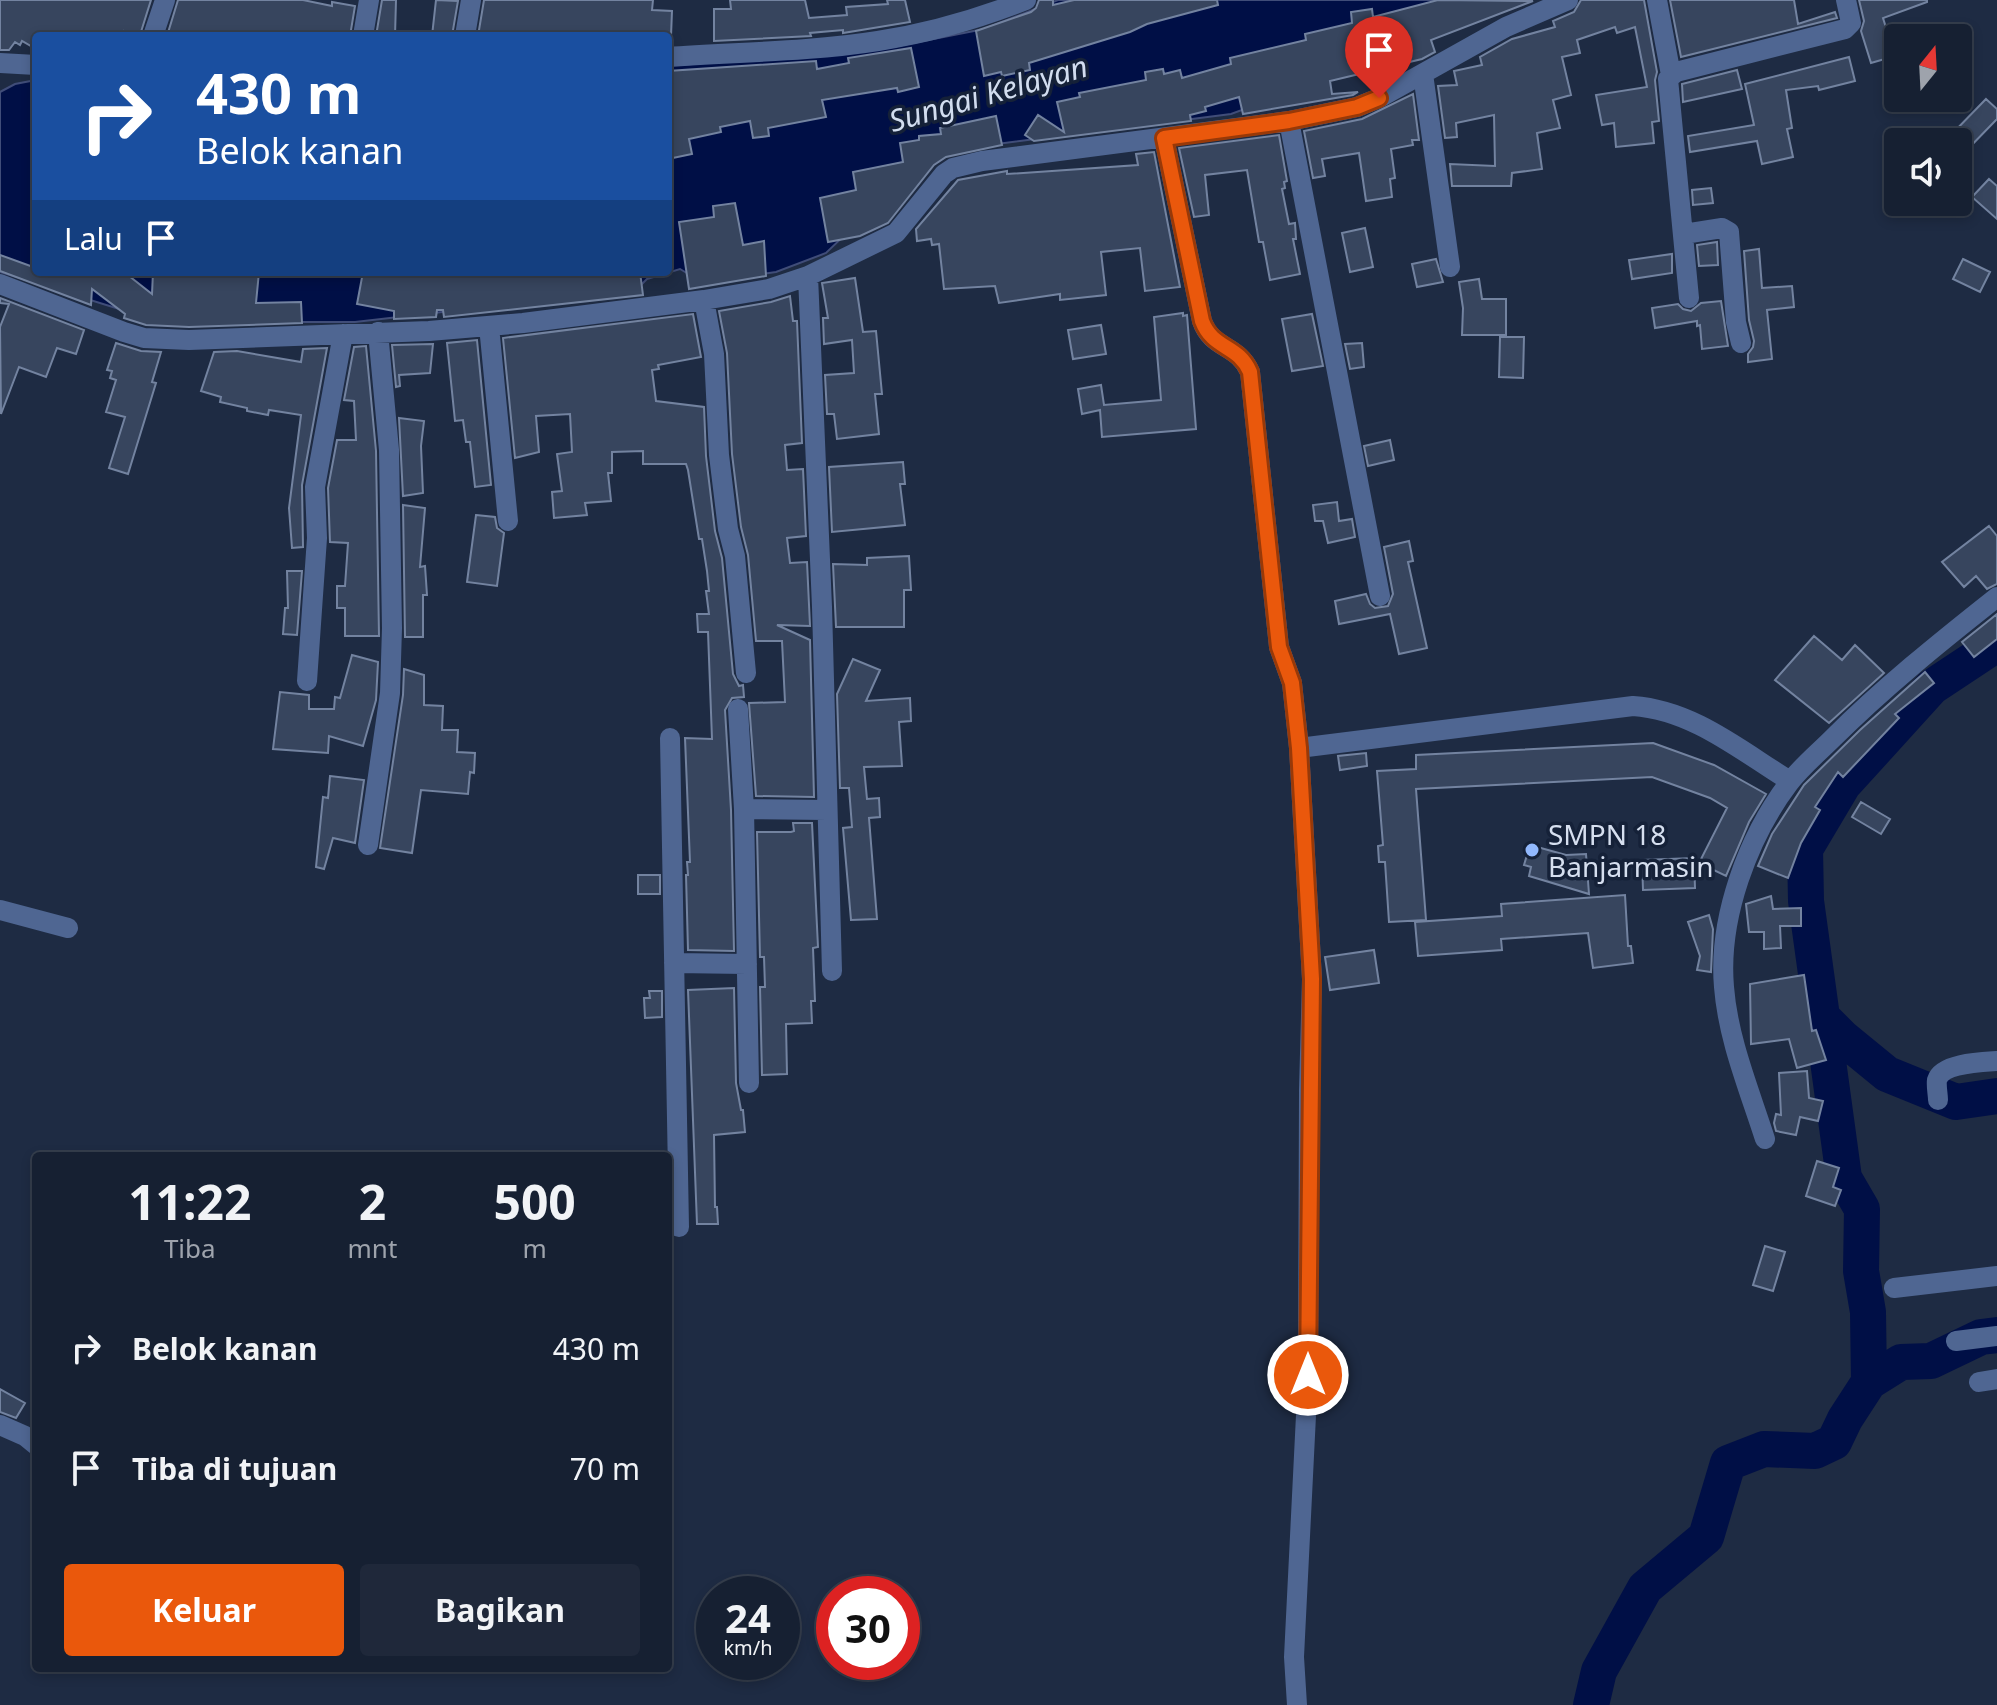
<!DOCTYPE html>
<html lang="id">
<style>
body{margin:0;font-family:"Noto Sans",sans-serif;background:#1f283a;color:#f1f3f6;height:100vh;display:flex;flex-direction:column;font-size:30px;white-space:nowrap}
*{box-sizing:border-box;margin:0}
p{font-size:26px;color:#9ea3ac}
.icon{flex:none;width:44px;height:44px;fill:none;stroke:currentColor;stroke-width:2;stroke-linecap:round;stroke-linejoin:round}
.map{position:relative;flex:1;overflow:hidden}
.drawer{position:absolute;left:32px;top:1152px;width:640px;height:520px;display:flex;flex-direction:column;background:#162032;border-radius:8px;box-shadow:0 4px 12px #0003,0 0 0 2px #353e4d}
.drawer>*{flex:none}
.guide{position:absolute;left:32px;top:32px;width:640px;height:244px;border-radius:8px;box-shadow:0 4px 12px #0003,0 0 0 2px #353e4d;background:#1a4fa0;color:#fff;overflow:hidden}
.needle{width:52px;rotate:18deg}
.tools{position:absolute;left:1884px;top:24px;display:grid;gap:16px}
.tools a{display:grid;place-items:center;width:88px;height:88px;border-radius:8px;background:#162032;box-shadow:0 4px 12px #0003,0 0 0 2px #353e4d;font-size:40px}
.speed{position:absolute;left:696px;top:1576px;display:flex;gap:16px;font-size:40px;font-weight:700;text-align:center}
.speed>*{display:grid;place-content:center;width:104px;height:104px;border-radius:50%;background:#162032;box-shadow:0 4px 12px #0003,0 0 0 2px #353e4d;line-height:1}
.speed small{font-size:20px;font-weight:400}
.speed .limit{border:12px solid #d22;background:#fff;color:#111}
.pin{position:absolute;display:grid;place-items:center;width:68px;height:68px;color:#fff;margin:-82px -34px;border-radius:50% 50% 50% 0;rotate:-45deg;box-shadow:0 0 8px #0007}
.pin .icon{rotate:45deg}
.me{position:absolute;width:88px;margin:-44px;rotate:0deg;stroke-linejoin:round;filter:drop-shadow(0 0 6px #0008)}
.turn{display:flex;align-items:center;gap:28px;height:168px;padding:0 32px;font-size:36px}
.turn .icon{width:104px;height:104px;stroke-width:2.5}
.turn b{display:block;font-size:56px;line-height:68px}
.then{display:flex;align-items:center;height:76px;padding:0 32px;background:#0003;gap:16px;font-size:30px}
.eta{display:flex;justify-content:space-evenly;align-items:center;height:136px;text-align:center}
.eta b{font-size:48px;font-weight:700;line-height:56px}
.cta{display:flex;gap:16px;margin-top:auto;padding:16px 32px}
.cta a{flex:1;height:92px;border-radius:8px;background:#ea580c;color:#fff;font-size:32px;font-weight:700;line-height:92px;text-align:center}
.cta a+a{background:#1f283a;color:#f1f3f6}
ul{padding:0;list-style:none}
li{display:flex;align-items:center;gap:24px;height:120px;padding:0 32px}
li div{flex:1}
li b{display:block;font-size:30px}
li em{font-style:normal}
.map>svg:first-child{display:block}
</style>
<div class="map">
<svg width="1997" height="1705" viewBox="0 0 1997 1705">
<rect width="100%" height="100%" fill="#1e2b43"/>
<path fill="#000f46" stroke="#404d79" stroke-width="2" d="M 1058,0 L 1517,0 L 1417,46 L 1231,114 L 950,150 L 916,167 L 826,253 L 776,272 L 702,282 L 680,269 L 647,279 L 636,290 L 355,322 L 255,322 L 132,313 L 0,272 L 0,92 L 15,84 L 36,80 L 36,272 L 668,272 L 668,66 L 888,48 L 984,29 Z"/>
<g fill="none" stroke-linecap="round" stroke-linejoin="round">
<path stroke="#000f46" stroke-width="36" d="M 1997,644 L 1932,687 L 1843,785 L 1805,849 L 1806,901 L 1822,1017 L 1843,1038 L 1887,1074 L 1956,1102 L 1997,1096
M 1869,1382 L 1901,1362 L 1931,1361 L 1981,1337 L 1997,1335
M 1591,1705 L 1599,1671 L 1645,1588 L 1706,1537 L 1728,1463 L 1764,1449 L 1815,1451 L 1834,1442 L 1845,1419 L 1869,1382 L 1868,1312 L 1861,1271 L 1862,1209 L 1844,1178 L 1822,1017"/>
</g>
<path fill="#37455e" stroke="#7383a0" stroke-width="2" d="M 0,0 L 151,0 L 140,35 L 124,31 L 123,36 L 36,36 L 36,49 L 22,41 L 20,45 L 15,42 L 9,50 L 0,50 Z
M 178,0 L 303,0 L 332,6 L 332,2 L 355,6 L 350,36 L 167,36 Z
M 382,0 L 396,0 L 395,36 L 376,36 Z
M 436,0 L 458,1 L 452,36 L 432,36 Z
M 484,0 L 653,0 L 652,10 L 672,11 L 671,36 L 478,36 Z
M 730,0 L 805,0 L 809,18 L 847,15 L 846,7 L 888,4 L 887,0 L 905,0 L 910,22 L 843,33 L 843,30 L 810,33 L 811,36 L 714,41 L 714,9 L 731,9 Z
M 1039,0 L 1053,0 L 1053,5 L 1074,0 L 1217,0 L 1218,5 L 1147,24 L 1130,32 L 1029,63 L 1030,70 L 1002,76 L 1001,72 L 984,76 L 976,31 L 1031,12 L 1036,8 Z
M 1438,0 L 1533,1 L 1431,40 L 1435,52 L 1422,59 L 1330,81 L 1332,94 L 1358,92 L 1353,95 L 1243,114 L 1239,97 L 1205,107 L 1206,111 L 1190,115 L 1191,121 L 1034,141 L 1025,135 L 1038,115 L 1064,132 L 1057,102 L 1080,97 L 1079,93 L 1146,80 L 1145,72 L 1163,69 L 1164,74 L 1180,70 L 1182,78 L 1231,64 L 1230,58 L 1306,40 L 1305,34 L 1352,23 L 1351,12 L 1372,9 L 1373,17 Z
M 1581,0 L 1644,0 L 1657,72 L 1655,80 L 1659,121 L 1652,122 L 1654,143 L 1616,147 L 1614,123 L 1602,125 L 1596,95 L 1647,87 L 1635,27 L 1617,33 L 1615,27 L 1577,40 L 1580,53 L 1562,57 L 1571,95 L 1553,100 L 1560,128 L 1537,133 L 1542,169 L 1512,173 L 1511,186 L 1452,186 L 1450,164 L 1495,166 L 1494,115 L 1456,123 L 1457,137 L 1445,138 L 1438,86 L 1457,85 L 1454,71 L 1482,65 L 1480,57 L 1512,39 L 1555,27 L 1553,21 L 1574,12 Z
M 1670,0 L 1794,0 L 1798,24 L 1835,12 L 1837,18 L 1681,57 Z
M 1859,0 L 1927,0 L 1927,2 L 1883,18 L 1895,56 L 1871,63 L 1861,31 L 1864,21 Z
M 911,48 L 919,87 L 898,92 L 897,88 L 822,100 L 826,117 L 768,128 L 769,136 L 753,138 L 750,121 L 720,127 L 721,132 L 689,139 L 692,154 L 668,159 L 668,71 L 816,61 L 817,69 L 849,63 L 848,58 Z
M 1849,57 L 1855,81 L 1819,90 L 1818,86 L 1786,90 L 1792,128 L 1787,129 L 1793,157 L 1762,164 L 1757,141 L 1690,152 L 1688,136 L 1754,125 L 1745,84 Z
M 1737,70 L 1742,89 L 1683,102 L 1682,84 Z
M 1413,94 L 1419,140 L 1412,140 L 1413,145 L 1391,149 L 1395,178 L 1390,179 L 1392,197 L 1366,201 L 1359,153 L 1322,159 L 1325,176 L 1313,178 L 1304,131 L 1362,119 Z
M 1986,99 L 1997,109 L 1997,119 L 1963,154 L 1958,149 L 1958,142 L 1950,142 L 1947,139 Z
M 996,116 L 1002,145 L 946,157 L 934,165 L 888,223 L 860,236 L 828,242 L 820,198 L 856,190 L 853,172 L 903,162 L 900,143 L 919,140 L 919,136 L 941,134 L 940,128 Z
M 1279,135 L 1287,181 L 1284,182 L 1285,188 L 1282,189 L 1289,224 L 1295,223 L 1296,239 L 1293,239 L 1300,274 L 1270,280 L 1263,242 L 1259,242 L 1247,170 L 1205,175 L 1209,215 L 1194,217 L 1179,148 Z
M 1154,152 L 1180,287 L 1145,291 L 1140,248 L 1101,252 L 1106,295 L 1060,300 L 1060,294 L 999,303 L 995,286 L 944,289 L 939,244 L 932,245 L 931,239 L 917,241 L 916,229 L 958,180 L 1007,171 L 1007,174 L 1138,165 L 1136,154 Z
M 1989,179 L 1997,186 L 1997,219 L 1972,197 Z
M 1711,188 L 1713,203 L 1693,205 L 1692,190 Z
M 735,203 L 743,245 L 764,241 L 766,276 L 689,289 L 679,222 L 714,217 L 713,206 Z
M 1365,228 L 1373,267 L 1350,272 L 1342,233 Z
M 1717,242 L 1718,265 L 1699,266 L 1697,245 Z
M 1759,249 L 1762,288 L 1792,286 L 1794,307 L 1767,310 L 1772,359 L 1748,362 L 1748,354 L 1753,347 L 1754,341 L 1749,320 L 1744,251 Z
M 1672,254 L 1672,273 L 1632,279 L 1629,260 Z
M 0,255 L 36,268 L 36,272 L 124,272 L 152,294 L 153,272 L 259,272 L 256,303 L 301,302 L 302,323 L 189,327 L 146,325 L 124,318 L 125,314 L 92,289 L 91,305 L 0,271 Z
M 1436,259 L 1443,282 L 1417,287 L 1412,264 Z
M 1963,259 L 1990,272 L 1980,292 L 1953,279 Z
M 363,272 L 640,272 L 643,295 L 444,317 L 443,310 L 437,310 L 436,317 L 394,319 L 394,311 L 357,304 Z
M 855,278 L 863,332 L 876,331 L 882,394 L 875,394 L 879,434 L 837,439 L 834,414 L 827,414 L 825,375 L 854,373 L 852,340 L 824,344 L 823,318 L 828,318 L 822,283 Z
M 1479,279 L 1482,299 L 1506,299 L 1506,335 L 1462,335 L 1463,308 L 1459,282 Z
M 790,296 L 793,321 L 797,321 L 802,443 L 785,445 L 787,470 L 803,469 L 806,536 L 787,538 L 790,563 L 807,562 L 810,626 L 777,625 L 810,640 L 814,797 L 756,796 L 749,703 L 785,702 L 782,641 L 756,641 L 748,555 L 741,527 L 732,454 L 727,353 L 719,311 L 771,302 Z
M 0,298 L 84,330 L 76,354 L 57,348 L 46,377 L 19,367 L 1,414 L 0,327 L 9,304 L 0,303 Z
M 1721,301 L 1728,346 L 1702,349 L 1700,325 L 1697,326 L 1697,321 L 1655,328 L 1652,308 L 1678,304 L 1683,309 L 1691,311 L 1701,303 Z
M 1183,313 L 1183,316 L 1187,315 L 1196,429 L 1102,437 L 1100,410 L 1082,414 L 1078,389 L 1101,385 L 1104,405 L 1161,400 L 1154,317 Z
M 693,314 L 701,357 L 658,365 L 659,369 L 652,370 L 656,401 L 704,407 L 706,456 L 715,531 L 722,558 L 733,674 L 739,686 L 743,685 L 744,697 L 732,698 L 725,710 L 731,810 L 734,951 L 688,950 L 686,875 L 688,875 L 687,862 L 690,862 L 685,738 L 712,739 L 708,632 L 698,632 L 697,614 L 709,614 L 706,591 L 709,591 L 707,571 L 702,539 L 699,539 L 688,470 L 686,464 L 643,464 L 643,451 L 612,452 L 612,473 L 608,473 L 611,501 L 585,503 L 587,515 L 554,518 L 552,492 L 562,491 L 557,454 L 572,452 L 570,414 L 536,416 L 539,452 L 515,458 L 503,338 Z
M 1312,314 L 1323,366 L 1292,371 L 1282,319 Z
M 1101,325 L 1106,354 L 1073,359 L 1068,330 Z
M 1500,337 L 1524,337 L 1523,378 L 1499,377 Z
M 477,340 L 491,485 L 475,487 L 470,442 L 466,442 L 463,420 L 455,421 L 447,343 Z
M 116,343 L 141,351 L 161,352 L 152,382 L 156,383 L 128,474 L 109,468 L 125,417 L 106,412 L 116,380 L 110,378 L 112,371 L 107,370 Z
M 1362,343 L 1364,367 L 1350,369 L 1345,344 Z
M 433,344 L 430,373 L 399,375 L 400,386 L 396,387 L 392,345 Z
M 366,346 L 376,451 L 379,636 L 345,636 L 345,608 L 337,608 L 337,586 L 345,586 L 348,543 L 330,542 L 328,488 L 337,440 L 356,440 L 354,401 L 344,400 L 354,347 Z
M 327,348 L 302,485 L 303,547 L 292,548 L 289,508 L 301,415 L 269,410 L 268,415 L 247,411 L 247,408 L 220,402 L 221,397 L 201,391 L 214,352 L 237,351 L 301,362 L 303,349 Z
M 399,418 L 424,421 L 421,446 L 423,493 L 403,496 Z
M 1390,440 L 1394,460 L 1368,466 L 1364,446 Z
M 903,462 L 905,484 L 900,484 L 905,525 L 832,532 L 829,467 Z
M 1337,502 L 1339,521 L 1352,519 L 1355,537 L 1328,543 L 1323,521 L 1315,521 L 1313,505 Z
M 403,505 L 425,508 L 420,567 L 425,566 L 427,595 L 423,595 L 423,637 L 405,637 Z
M 476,515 L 495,517 L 497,528 L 504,533 L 497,586 L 467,582 Z
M 1989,526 L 1997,536 L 1997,584 L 1987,589 L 1976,576 L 1964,587 L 1942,562 Z
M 1409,541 L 1413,561 L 1408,562 L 1427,648 L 1399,654 L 1390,614 L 1339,624 L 1335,601 L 1366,594 L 1370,604 L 1375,608 L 1388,606 L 1393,594 L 1384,547 Z
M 909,556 L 911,590 L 904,590 L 904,627 L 836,627 L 833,564 L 867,565 L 867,558 Z
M 287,571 L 302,571 L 297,635 L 283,634 L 285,608 L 288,608 Z
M 1997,614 L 1997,639 L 1974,657 L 1962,642 Z
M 1814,636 L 1842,660 L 1855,645 L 1884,673 L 1829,723 L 1775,680 Z
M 352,655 L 378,662 L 376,700 L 363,746 L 329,736 L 328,753 L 273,749 L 280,692 L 309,695 L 309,709 L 334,709 L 335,697 L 340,698 Z
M 853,659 L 880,670 L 866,701 L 910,698 L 911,721 L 899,722 L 902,766 L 864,767 L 867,799 L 879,798 L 880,817 L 869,818 L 877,919 L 851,920 L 843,828 L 852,827 L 849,788 L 840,788 L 837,694 Z
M 404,669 L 424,675 L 424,705 L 443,706 L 442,730 L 458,730 L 457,752 L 475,753 L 474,773 L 470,772 L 468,794 L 421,790 L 412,853 L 380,848 L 403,695 Z
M 1925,672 L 1934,683 L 1895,714 L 1899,718 L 1843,777 L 1838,772 L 1815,807 L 1820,810 L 1801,843 L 1788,878 L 1758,866 L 1772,834 L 1804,785 L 1860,730 Z
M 1653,743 L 1714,765 L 1766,794 L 1749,822 L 1726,876 L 1699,863 L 1727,808 L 1710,798 L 1652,777 L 1416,789 L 1426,920 L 1389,922 L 1385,862 L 1379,862 L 1378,846 L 1383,845 L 1377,771 L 1416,769 L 1416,755 Z
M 1366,753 L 1367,766 L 1340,770 L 1338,756 Z
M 330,776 L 364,780 L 355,843 L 333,838 L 324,869 L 316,867 L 323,797 L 328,798 Z
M 1861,802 L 1890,819 L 1881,834 L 1852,817 Z
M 793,823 L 812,823 L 818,947 L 813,948 L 815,1001 L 811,1001 L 812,1023 L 786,1024 L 787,1074 L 762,1075 L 760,987 L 765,987 L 764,957 L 760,957 L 757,832 L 791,832 L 794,831 Z
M 1530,845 L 1566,855 L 1586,854 L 1589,894 L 1529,876 L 1531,867 L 1524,865 Z
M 1694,858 L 1695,888 L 1643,890 L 1642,860 Z
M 638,875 L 660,875 L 660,894 L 638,894 Z
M 1625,895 L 1628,946 L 1631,946 L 1633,963 L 1593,968 L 1588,933 L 1501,939 L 1502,950 L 1418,956 L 1415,922 L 1502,916 L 1501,904 Z
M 1771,896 L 1773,909 L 1801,908 L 1801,926 L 1780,926 L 1781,948 L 1764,949 L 1764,932 L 1749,932 L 1746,904 Z
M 1709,915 L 1713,929 L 1711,972 L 1697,970 L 1700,956 L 1688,922 Z
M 1374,950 L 1379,983 L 1330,990 L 1325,957 Z
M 1804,975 L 1812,1031 L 1816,1030 L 1826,1060 L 1797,1068 L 1789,1039 L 1751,1044 L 1750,984 Z
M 734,988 L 736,1083 L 741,1110 L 743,1110 L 745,1132 L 714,1135 L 715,1207 L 717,1207 L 718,1224 L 697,1224 L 688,990 Z
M 649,991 L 662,991 L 662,1017 L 645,1018 L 644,998 L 650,998 Z
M 1807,1071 L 1809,1098 L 1823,1101 L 1818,1121 L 1800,1117 L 1796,1135 L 1776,1131 L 1774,1123 L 1776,1114 L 1781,1115 L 1779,1073 Z
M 1817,1161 L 1839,1168 L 1833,1187 L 1841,1190 L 1835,1206 L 1806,1196 Z
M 1765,1246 L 1785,1252 L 1773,1291 L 1753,1285 Z
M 0,1389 L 25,1403 L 16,1418 L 0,1412 Z"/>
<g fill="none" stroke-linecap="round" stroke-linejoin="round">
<path stroke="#4f6692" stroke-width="20" d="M 1657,0 L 1671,75
M 153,36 L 165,0
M 363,36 L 369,0
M 465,36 L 471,0
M 668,57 C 737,52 809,52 878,41 C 929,33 978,19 1026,0
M 0,63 L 36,65
M 1423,74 L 1450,267
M 1289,121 L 1380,596
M 1164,138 L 1202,321 C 1212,350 1238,344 1250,372 L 1279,647 L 1292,683 L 1299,748 L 1312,979 L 1309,1091 L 1308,1375 L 1294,1657 L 1297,1705
M 1684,234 L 1722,228 L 1729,232 L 1736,322 L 1741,343
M 808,276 L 822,607 L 832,971
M 0,284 L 124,332 L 144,338 L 189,340 L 429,331 L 523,323 L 704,300 L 769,289 L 808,276 L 896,233 L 944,174 L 953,168 L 982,161 L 1289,121 L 1357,107 L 1379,98 L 1506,27 L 1568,0
M 1689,298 L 1668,79 L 1676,72 L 1845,29 L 1851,23 L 1846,0
M 704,300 L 714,354 L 719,455 L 728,529 L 735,556 L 746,673
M 489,326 L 508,521
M 307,681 L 317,538 L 315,487 L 343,334
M 738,709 L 744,809 L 749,1083
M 670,738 L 679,1227
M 1299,748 L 1633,706 C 1693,710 1741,751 1790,781
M 744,809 L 827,810
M 368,845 L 390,693 L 392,628 L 389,450 L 378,332
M 0,910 L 68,928
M 674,963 L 747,964
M 1938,1100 C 1938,1094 1936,1086 1937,1080 C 1942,1063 1983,1062 1997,1061
M 1765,1139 C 1749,1089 1728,1039 1724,987 C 1718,918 1748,837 1789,783 C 1801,767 1818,753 1832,739 C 1883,688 1940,642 1997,597
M 1894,1288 L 1997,1276
M 1956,1341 L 1997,1336
M 1979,1382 L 1997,1379
M 0,1425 L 25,1436 L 36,1445"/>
</g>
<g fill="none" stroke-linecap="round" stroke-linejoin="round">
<defs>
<path id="route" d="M 1308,1375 L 1312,979 L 1299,748 L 1292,683 L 1279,647 L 1250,372 C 1238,344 1213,350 1202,321 L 1164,138 L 1289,121 L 1357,107 L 1379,98"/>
</defs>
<use href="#route" stroke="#983908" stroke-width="20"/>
<use href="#route" stroke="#ea580c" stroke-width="14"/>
</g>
<circle fill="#91b8fd" stroke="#152138" stroke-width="3" cx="1532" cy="850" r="8"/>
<g text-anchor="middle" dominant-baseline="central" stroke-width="7" stroke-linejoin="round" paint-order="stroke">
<g font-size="28" fill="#d6dfef" stroke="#152138" text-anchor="start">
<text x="1548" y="834">SMPN 18<tspan x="1548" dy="32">Banjarmasin</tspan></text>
</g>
<g font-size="30" font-style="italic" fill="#d2ddef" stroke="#152138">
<text transform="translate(988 93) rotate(-16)">Sungai Kelayan</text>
</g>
</g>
</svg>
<div class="tools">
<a><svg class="needle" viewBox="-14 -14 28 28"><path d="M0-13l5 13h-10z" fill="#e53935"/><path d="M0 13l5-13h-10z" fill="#9ea3ac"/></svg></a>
<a><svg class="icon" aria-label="sound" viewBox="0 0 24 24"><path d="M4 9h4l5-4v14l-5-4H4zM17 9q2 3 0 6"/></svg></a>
</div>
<div class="speed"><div>24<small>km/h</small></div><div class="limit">30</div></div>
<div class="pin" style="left:1379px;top:98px;background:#d93025"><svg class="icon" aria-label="arrive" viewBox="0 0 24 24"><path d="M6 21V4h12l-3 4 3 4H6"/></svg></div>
<svg class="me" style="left:1308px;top:1375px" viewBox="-20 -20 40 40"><circle r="17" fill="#ea580c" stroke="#fff" stroke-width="3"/><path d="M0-11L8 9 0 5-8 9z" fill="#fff"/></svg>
<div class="guide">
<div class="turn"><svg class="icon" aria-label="right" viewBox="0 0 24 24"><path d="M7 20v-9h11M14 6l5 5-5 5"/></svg><div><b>430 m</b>Belok kanan</div></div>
<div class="then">Lalu<svg class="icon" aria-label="arrive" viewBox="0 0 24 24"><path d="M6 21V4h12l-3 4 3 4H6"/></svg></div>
</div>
<section class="drawer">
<div class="eta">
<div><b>11:22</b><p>Tiba</p></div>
<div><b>2</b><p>mnt</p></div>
<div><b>500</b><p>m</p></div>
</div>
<ul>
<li><svg class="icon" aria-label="right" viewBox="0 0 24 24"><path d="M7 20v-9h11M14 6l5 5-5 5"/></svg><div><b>Belok kanan</b></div><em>430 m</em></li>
<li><svg class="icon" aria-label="arrive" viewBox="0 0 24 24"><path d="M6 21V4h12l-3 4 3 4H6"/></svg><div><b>Tiba di tujuan</b></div><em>70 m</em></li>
</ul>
<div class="cta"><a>Keluar</a><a>Bagikan</a></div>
</section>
</div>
